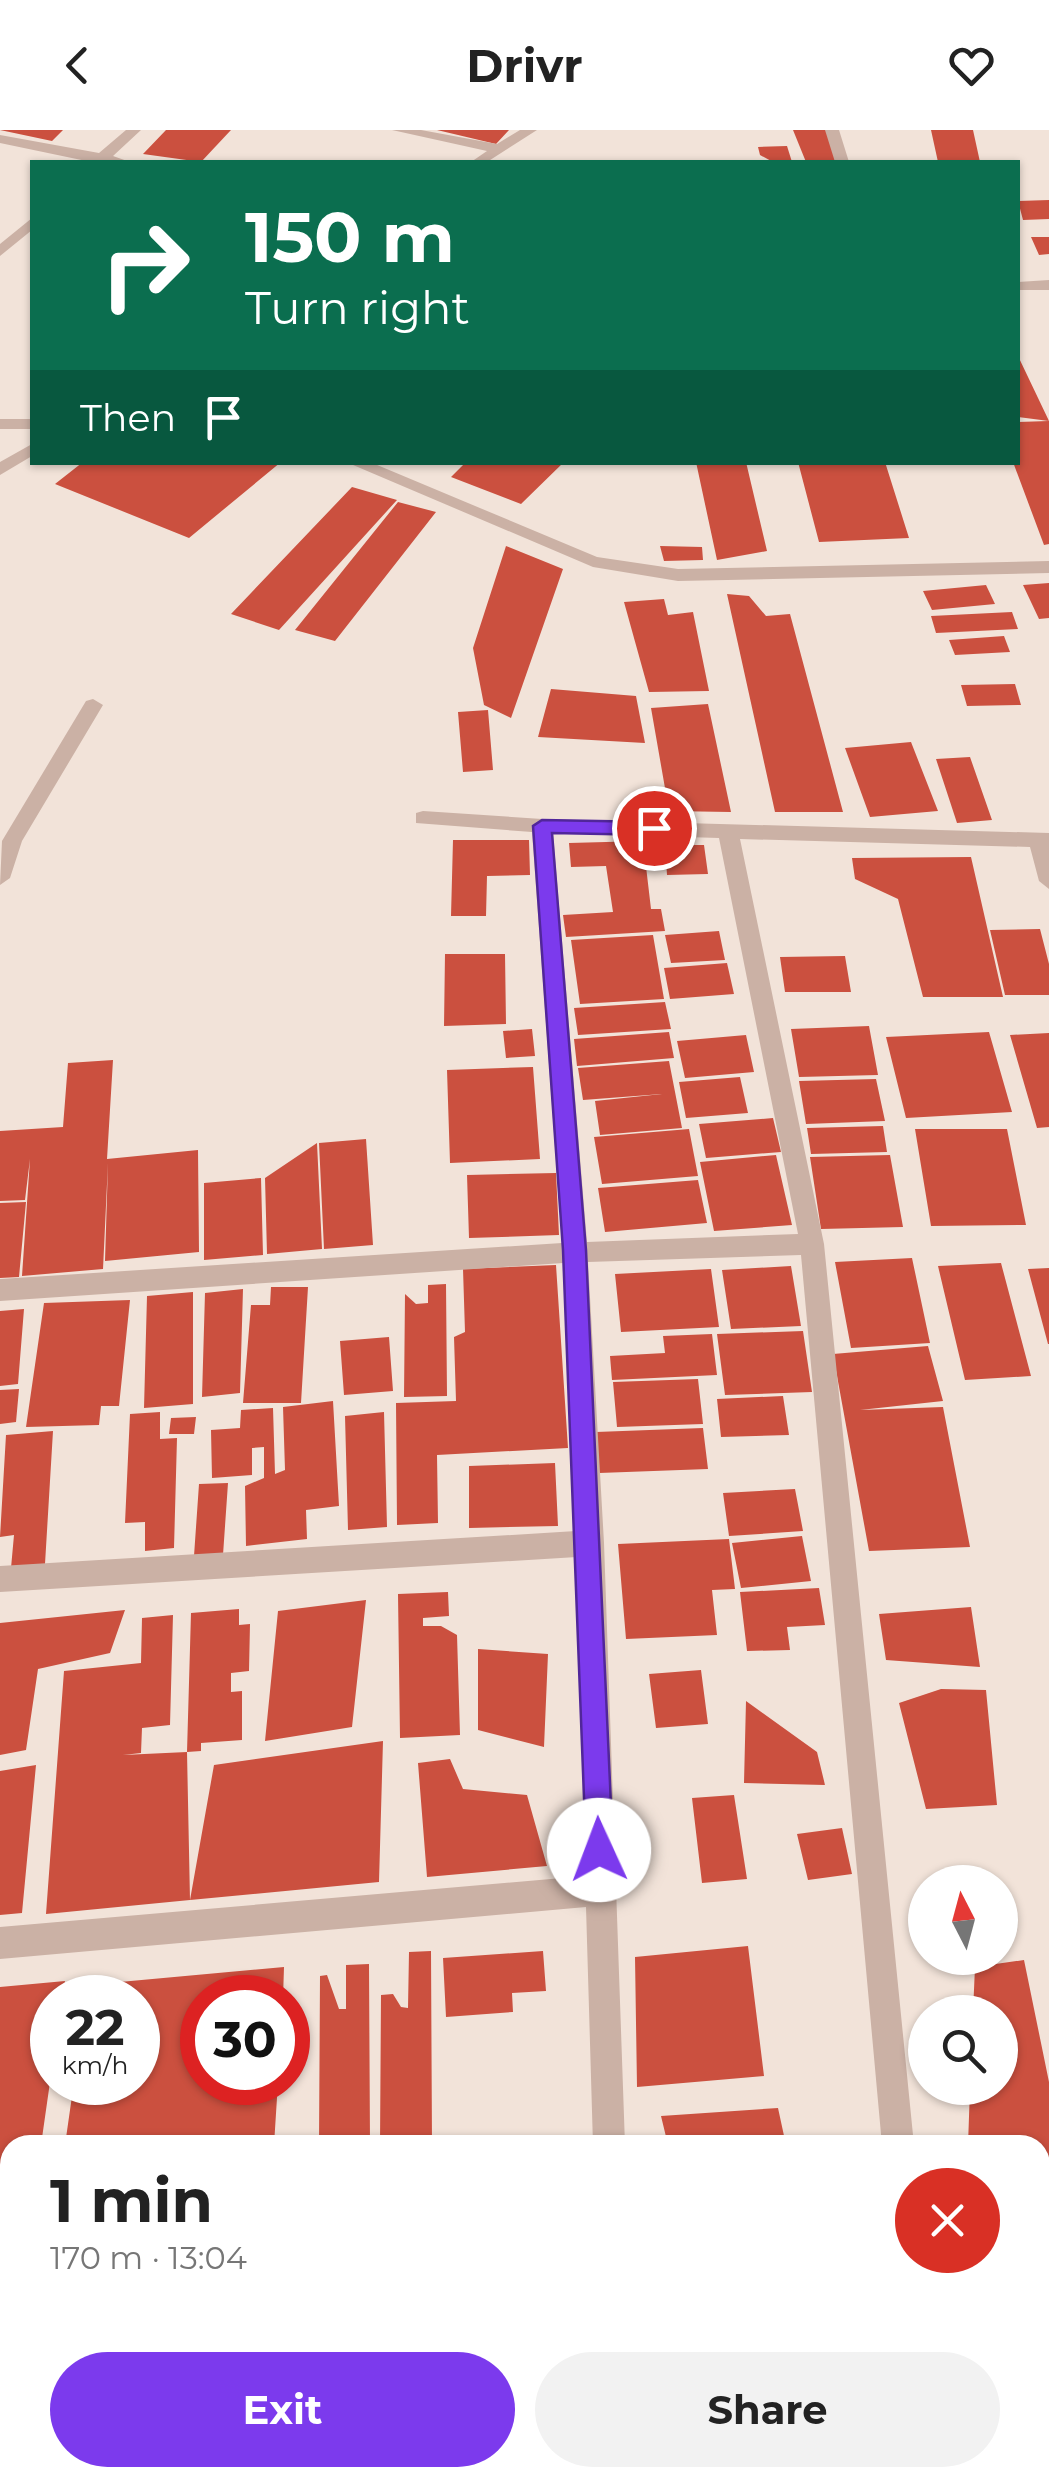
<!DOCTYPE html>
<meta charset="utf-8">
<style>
body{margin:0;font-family:Montserrat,sans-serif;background:#f2f2f2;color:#222;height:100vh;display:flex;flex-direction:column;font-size:38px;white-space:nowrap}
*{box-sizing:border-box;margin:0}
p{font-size:32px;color:#767676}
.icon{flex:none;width:55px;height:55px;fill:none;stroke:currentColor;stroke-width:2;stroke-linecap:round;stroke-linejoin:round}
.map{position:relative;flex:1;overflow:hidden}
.details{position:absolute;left:0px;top:2005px;width:1050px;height:352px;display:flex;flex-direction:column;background:#fff;border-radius:30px 30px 0 0;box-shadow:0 2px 8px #0004}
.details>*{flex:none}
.hud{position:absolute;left:30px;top:30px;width:990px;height:305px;border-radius:0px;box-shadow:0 2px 8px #0004;background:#0b6e4f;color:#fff;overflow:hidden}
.needle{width:65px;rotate:354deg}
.buttons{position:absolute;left:908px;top:1735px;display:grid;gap:20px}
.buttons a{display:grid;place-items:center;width:110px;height:110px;border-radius:50%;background:#fff;box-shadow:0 2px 8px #0004;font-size:50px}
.speed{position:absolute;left:30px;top:1845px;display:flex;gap:20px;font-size:50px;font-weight:700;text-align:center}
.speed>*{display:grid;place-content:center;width:130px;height:130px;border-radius:50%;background:#fff;box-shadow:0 2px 8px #0004;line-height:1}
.speed small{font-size:25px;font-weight:400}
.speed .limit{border:15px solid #d22;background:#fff;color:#111}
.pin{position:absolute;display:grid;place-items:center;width:85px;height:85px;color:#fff;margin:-42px;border:5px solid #fff;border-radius:50%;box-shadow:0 2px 10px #0007}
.me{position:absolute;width:110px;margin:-55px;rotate:358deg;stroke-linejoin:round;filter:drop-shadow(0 0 8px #0008)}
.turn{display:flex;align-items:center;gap:35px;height:210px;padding:0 50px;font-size:45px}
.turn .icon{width:130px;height:130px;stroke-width:2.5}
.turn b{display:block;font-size:70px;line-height:85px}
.then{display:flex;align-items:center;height:95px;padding:0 50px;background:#0003;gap:20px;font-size:38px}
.round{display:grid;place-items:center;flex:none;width:105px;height:105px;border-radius:52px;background:#f2f2f2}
.overview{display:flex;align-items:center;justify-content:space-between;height:170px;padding:0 50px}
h1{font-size:60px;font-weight:700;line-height:75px}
.primary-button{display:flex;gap:20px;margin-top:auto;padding:20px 50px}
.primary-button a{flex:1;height:115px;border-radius:60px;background:#7c3aed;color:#fff;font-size:40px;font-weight:700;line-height:115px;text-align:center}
.primary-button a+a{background:#f2f2f2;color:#222}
header{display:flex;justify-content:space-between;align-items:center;height:130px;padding:0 50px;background:#fff;font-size:45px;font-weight:700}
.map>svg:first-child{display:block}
</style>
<header><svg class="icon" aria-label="back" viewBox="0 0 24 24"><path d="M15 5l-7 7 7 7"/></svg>Drivr<svg class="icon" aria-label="heart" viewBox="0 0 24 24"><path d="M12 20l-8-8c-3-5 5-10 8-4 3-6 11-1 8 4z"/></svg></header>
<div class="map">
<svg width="1049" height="2356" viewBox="0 0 1049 2356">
<rect width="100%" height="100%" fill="#f2e3d9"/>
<path fill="#cb503f" d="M 0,0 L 63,0 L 52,11 Z
M 166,0 L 231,0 L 201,32 L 143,24 Z
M 437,0 L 509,0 L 496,14 Z
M 793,0 L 827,0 L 840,32 L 806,32 Z
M 931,0 L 973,0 L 980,32 L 938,32 Z
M 787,16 L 792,32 L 773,32 L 760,25 L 758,17 Z
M 1049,70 L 1049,89 L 1023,90 L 1018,71 Z
M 1031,107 L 1049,107 L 1049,124 L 1039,125 Z
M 1018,226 L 1049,291 L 1018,287 Z
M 1049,291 L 1049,414 L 1044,415 L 1013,332 L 1018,332 L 1018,292 Z
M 83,332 L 281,332 L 189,408 L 55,354 Z
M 466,332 L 564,332 L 521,374 L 451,347 Z
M 696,332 L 746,332 L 767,421 L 717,430 Z
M 798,332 L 885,332 L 909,408 L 819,412 Z
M 352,357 L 397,370 L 279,500 L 231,484 Z
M 398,372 L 436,382 L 335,511 L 295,500 Z
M 506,416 L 563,439 L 511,588 L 484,575 L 473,518 Z
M 660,416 L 702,417 L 703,430 L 664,431 Z
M 1049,453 L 1049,488 L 1039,489 L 1023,455 Z
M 986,455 L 995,474 L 932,480 L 923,461 Z
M 727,464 L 749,466 L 766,486 L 790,484 L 843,682 L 775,682 Z
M 664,469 L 668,485 L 693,482 L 709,561 L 649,562 L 624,472 Z
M 1012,482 L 1018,499 L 936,503 L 931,486 Z
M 1004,506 L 1010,522 L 955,525 L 949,510 Z
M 1015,554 L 1021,575 L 967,576 L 961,555 Z
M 551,559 L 636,566 L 645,613 L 538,607 Z
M 708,574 L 731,682 L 669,681 L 651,578 Z
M 488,580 L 493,640 L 463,642 L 458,582 Z
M 911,612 L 938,681 L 870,687 L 845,618 Z
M 970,627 L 992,690 L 957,693 L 936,629 Z
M 453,710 L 529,710 L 530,745 L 487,746 L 486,786 L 451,786 Z
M 643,711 L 651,779 L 661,779 L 665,801 L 566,807 L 563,785 L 613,782 L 606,736 L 571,737 L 569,713 Z
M 665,715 L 704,715 L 708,744 L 667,745 Z
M 971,727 L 1003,867 L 923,867 L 898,769 L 855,749 L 852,728 Z
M 1040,799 L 1049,834 L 1049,865 L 1005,865 L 990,800 Z
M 719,801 L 725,830 L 671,833 L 665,805 Z
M 653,805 L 664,869 L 580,874 L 571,810 Z
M 445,824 L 505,824 L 506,894 L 444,896 Z
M 845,826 L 851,862 L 785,862 L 780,827 Z
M 727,833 L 734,864 L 670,869 L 664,838 Z
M 665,872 L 671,899 L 578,905 L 574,878 Z
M 869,896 L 878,945 L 799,947 L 791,899 Z
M 532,899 L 535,926 L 506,928 L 503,901 Z
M 669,902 L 674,928 L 577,936 L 574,909 Z
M 989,902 L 1012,982 L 906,988 L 886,907 Z
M 1049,903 L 1049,997 L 1037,998 L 1010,905 Z
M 746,905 L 754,942 L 685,948 L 677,911 Z
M 113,930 L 107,1029 L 198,1020 L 199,1122 L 105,1131 L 108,1033 L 103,1139 L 22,1146 L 30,1029 L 25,1070 L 0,1071 L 0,1001 L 63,997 L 68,933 Z
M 669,931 L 682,998 L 600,1005 L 595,971 L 662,964 L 583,970 L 578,938 Z
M 533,937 L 540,1029 L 450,1033 L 447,940 Z
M 740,947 L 748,983 L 686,988 L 679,952 Z
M 876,949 L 885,991 L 806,994 L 799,951 Z
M 773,988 L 781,1022 L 706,1028 L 699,994 Z
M 883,996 L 887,1022 L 811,1024 L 807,998 Z
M 689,999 L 698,1046 L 602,1054 L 594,1007 Z
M 915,999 L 1007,999 L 1026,1095 L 931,1096 Z
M 366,1009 L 373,1115 L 324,1119 L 319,1013 Z
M 317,1013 L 322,1119 L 267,1124 L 265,1048 Z
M 776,1025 L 792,1095 L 714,1101 L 700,1032 Z
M 890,1025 L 903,1097 L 821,1099 L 810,1027 Z
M 556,1043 L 559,1105 L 469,1108 L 467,1045 Z
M 261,1048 L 263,1125 L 204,1130 L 204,1053 Z
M 698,1050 L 707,1093 L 605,1102 L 598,1058 Z
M 26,1072 L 19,1147 L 0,1148 L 0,1073 Z
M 912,1128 L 930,1213 L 851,1218 L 835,1132 Z
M 1001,1133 L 1031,1246 L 965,1250 L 938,1136 Z
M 556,1135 L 568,1318 L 437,1325 L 438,1393 L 397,1395 L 396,1273 L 456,1271 L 454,1207 L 465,1202 L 463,1139 Z
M 791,1136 L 801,1196 L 731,1199 L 722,1140 Z
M 1049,1138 L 1049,1214 L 1048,1214 L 1028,1139 Z
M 711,1139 L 719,1197 L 621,1202 L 615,1144 Z
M 446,1154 L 447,1266 L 404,1267 L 405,1164 L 416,1174 L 428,1173 L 428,1155 Z
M 271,1157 L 308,1157 L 301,1273 L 243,1273 L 251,1175 L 270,1175 Z
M 243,1159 L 240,1263 L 202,1267 L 205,1163 Z
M 193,1162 L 193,1274 L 144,1278 L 147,1166 Z
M 130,1170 L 119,1276 L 101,1276 L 99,1295 L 26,1297 L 44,1173 Z
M 24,1179 L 18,1254 L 0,1256 L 0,1181 Z
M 803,1201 L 812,1262 L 725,1265 L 717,1204 Z
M 712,1204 L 717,1245 L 612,1250 L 610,1226 L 665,1223 L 663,1206 Z
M 389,1207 L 393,1261 L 344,1265 L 340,1211 Z
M 928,1216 L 943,1271 L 860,1280 L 943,1277 L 970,1417 L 869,1421 L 833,1224 Z
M 698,1249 L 703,1294 L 617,1297 L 613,1252 Z
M 19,1259 L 16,1292 L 0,1294 L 0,1260 Z
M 783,1266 L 789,1305 L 721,1307 L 717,1269 Z
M 333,1271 L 339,1376 L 306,1380 L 307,1409 L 246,1416 L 245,1356 L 264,1348 L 264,1317 L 252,1318 L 252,1345 L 212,1348 L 211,1300 L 240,1298 L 241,1280 L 273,1278 L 275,1344 L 285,1340 L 283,1277 Z
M 160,1282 L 160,1309 L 177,1308 L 174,1418 L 145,1421 L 145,1392 L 125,1393 L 130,1284 Z
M 384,1282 L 387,1397 L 348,1400 L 345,1286 Z
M 196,1287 L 194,1304 L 169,1304 L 171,1288 Z
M 703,1298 L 708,1339 L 599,1343 L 596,1302 Z
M 53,1301 L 45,1434 L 11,1438 L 14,1405 L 0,1407 L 6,1305 Z
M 555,1333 L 558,1396 L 469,1398 L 469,1336 Z
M 228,1353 L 223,1425 L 194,1426 L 199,1354 Z
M 795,1359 L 803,1401 L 729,1406 L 723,1363 Z
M 802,1406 L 811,1451 L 741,1458 L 732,1413 Z
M 729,1409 L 735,1459 L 712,1460 L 717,1505 L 626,1509 L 618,1414 Z
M 819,1458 L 825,1495 L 787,1497 L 790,1520 L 747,1521 L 740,1462 Z
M 448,1462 L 449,1486 L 423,1488 L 423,1496 L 441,1496 L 457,1505 L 460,1605 L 400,1608 L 398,1464 Z
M 366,1470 L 352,1597 L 265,1611 L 278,1481 Z
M 971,1477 L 980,1537 L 886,1530 L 879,1484 Z
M 239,1479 L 239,1495 L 250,1494 L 249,1541 L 231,1543 L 231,1562 L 242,1561 L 242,1610 L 201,1613 L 201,1621 L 187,1622 L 191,1483 Z
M 125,1480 L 110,1523 L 38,1539 L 26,1620 L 0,1625 L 0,1493 Z
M 173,1485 L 170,1595 L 142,1598 L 141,1623 L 123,1625 L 187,1622 L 190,1770 L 214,1635 L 383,1611 L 379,1752 L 190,1770 L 46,1784 L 64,1541 L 141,1533 L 142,1488 Z
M 478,1519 L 548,1524 L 544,1617 L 478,1600 Z
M 701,1540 L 708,1594 L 656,1598 L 649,1544 Z
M 941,1559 L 986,1560 L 997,1675 L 926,1679 L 899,1573 Z
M 746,1571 L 817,1622 L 825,1655 L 744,1653 Z
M 450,1629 L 463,1659 L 527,1665 L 547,1736 L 427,1747 L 418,1633 Z
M 36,1635 L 22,1783 L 0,1785 L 0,1641 Z
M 734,1665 L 747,1749 L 702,1753 L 692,1668 Z
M 842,1698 L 852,1744 L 808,1750 L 797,1704 Z
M 748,1816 L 764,1946 L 637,1957 L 635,1827 Z
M 431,1821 L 432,2015 L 380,2015 L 381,1865 L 393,1864 L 401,1877 L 408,1878 L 409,1822 Z
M 543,1821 L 546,1861 L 512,1863 L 513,1882 L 446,1887 L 443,1828 Z
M 1024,1830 L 1049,1952 L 1049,2071 L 1040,2071 L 1040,2015 L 968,2015 L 970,1958 L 1000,1958 L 1000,1882 L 973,1882 L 975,1837 Z
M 369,1834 L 370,2015 L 319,2015 L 320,1846 L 327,1845 L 339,1879 L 346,1879 L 346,1835 Z
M 284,1837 L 283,1868 L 202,1868 L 202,1952 L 278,1952 L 274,2015 L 65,2015 L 74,1952 L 138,1952 L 138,1868 L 85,1868 L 87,1855 Z
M 65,1851 L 62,1868 L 52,1868 L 52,1938 L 41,2015 L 10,2015 L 10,2236 L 7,2257 L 0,2258 L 0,1857 Z
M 778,1978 L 786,2015 L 668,2015 L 661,1986 Z
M 1040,2105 L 1049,2105 L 1049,2220 L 1045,2220 L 1040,2218 Z
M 11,2348 L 73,2348 L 72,2356 L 10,2356 Z
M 231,2348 L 285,2348 L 285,2356 L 231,2356 Z
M 659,2348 L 782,2348 L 783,2349 L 755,2356 L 661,2356 Z"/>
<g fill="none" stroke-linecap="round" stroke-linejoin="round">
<path fill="#cbb1a5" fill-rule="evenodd" d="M 126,0 L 141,0 L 113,26 L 130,32 L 91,32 L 0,13 L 0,5 L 99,23 Z
M 392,0 L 421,0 L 497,14 L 520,0 L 537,0 L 487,32 L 471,32 L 487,21 Z
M 825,0 L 839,0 L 849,32 L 835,32 Z
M 32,88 L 32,100 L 0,126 L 0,114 Z
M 1049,150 L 1049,160 L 1018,160 L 1018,152 Z
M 0,289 L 32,289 L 32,299 L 0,299 Z
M 32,314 L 32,326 L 0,345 L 0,332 Z
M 346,332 L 370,332 L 597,427 L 678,439 L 1049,431 L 1049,443 L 678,451 L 593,437 Z
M 93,569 L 103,575 L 22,711 L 10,748 L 0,755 L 2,711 L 86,571 Z
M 423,681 L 542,689 L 1049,703 L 1049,759 L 1039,751 L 1030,717 L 740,709 L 824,1114 L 914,2015 L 882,2015 L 801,1125 L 588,1132 L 604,1413 L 625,2015 L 593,2015 L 586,1777 L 0,1829 L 0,1797 L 585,1746 L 577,1427 L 0,1462 L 0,1436 L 576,1401 L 563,1133 L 0,1171 L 0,1149 L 562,1113 L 532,702 L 416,693 L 416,683 ZM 553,703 L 719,708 L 798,1104 L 587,1112 Z
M 0,2272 L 10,2272 L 10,2308 L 0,2308 Z
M 602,2348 L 638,2348 L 638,2356 L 602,2356 Z
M 911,2348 L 947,2348 L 948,2356 L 912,2356 Z"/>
</g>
<path fill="#7c3aed" stroke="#51269a" stroke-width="2.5" d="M 542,690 L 654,692 L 663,698 L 654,705 L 552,703 L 586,1120 L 613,1720 L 609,1730 L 599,1734 L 590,1730 L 586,1720 L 563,1120 L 533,696 Z"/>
</svg>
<div class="buttons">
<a><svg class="needle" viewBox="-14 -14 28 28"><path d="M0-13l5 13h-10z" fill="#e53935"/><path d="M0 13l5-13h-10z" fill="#767676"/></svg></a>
<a><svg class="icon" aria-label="search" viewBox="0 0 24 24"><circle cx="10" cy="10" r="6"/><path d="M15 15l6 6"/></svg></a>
</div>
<div class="speed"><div>22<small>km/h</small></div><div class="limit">30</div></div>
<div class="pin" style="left:654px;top:698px;background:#d93025"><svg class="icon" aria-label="arrive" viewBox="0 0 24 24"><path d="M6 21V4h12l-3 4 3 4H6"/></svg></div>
<svg class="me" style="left:599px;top:1720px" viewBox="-20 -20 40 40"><circle r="19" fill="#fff"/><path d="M0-13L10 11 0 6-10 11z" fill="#7c3aed"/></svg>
<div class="hud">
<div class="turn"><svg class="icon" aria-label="right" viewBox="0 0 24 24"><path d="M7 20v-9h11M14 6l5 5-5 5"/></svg><div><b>150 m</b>Turn right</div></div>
<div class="then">Then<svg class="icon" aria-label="arrive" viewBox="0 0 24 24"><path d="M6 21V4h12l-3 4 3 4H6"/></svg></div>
</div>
<section class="details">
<div class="overview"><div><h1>1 min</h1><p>170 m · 13:04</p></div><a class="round" style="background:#d93025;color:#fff"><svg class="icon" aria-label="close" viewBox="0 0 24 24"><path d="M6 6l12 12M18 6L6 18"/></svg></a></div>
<div class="primary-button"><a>Exit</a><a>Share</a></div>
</section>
</div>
